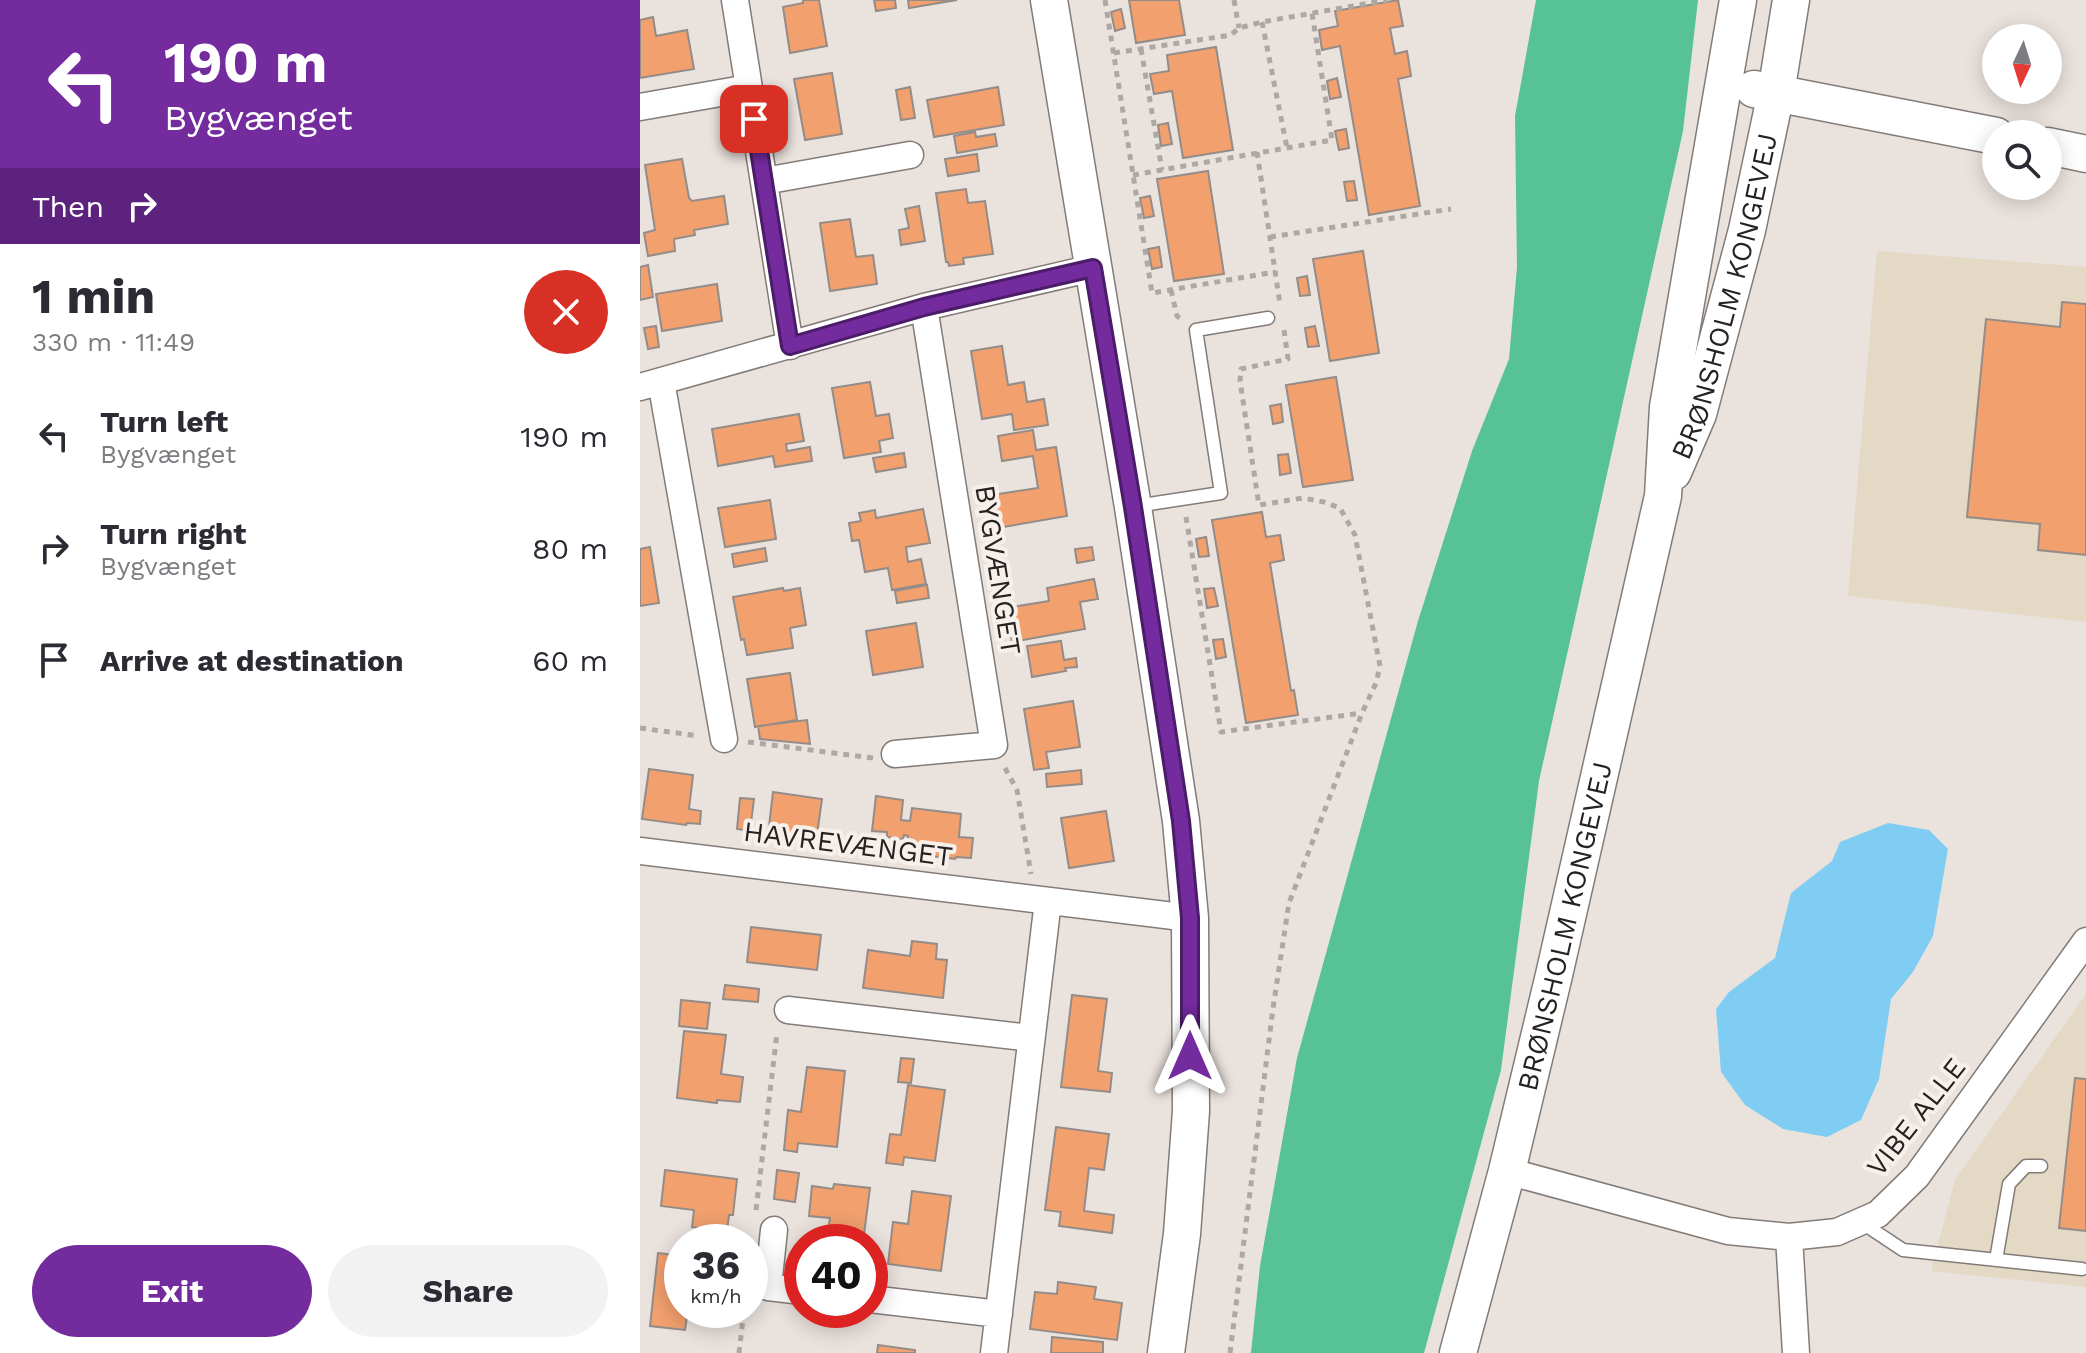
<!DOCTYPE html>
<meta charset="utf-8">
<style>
body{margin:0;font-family:"Work Sans",sans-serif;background:#f2f2f3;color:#2b2b33;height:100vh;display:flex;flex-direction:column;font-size:30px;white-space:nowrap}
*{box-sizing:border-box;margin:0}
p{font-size:26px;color:#7c7c81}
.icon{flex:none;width:44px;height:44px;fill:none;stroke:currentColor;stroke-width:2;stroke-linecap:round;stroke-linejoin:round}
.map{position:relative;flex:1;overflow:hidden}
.panel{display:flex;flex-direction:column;background:#fff;width:640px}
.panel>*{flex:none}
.hud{background:#732b9e;color:#fff;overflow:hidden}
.needle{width:52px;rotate:184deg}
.controls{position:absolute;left:1342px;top:24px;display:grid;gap:16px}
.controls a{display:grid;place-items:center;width:80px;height:80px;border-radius:50%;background:#fff;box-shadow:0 4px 20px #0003;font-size:40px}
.speed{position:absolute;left:24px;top:1224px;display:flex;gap:16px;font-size:40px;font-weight:700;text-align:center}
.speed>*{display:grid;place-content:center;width:104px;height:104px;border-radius:50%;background:#fff;box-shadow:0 4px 20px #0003;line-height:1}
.speed small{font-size:20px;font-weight:400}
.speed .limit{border:12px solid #d22;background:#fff;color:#111}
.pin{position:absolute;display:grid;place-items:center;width:68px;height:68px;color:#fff;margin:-34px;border-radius:16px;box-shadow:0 4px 12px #0006}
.me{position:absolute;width:88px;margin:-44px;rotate:0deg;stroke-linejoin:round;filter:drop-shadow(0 0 6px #0008)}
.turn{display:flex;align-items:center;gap:28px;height:168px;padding:0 32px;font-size:36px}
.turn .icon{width:104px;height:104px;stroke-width:2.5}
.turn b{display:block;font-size:56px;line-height:68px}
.then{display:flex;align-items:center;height:76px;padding:0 32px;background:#0003;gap:16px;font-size:30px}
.round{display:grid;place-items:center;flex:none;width:84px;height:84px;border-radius:42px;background:#f2f2f3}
.overview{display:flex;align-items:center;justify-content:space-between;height:136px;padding:0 32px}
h1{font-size:48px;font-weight:700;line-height:60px}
.action{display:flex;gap:16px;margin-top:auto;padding:16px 32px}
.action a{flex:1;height:92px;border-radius:48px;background:#732b9e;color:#fff;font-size:32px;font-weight:700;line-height:92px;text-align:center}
.action a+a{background:#f2f2f3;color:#2b2b33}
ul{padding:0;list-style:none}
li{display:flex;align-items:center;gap:24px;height:112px;padding:0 32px}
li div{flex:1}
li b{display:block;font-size:30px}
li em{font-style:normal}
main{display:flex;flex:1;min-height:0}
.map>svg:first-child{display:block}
</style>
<main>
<section class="panel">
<div class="hud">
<div class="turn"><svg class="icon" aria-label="left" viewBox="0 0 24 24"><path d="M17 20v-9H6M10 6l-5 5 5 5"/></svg><div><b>190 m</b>Bygvænget</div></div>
<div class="then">Then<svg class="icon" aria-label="right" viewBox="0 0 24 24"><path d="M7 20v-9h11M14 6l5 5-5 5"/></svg></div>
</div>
<div class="overview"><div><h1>1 min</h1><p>330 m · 11:49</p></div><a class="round" style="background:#d93025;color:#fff"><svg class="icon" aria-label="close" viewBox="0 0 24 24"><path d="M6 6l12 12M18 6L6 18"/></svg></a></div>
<ul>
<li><svg class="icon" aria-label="left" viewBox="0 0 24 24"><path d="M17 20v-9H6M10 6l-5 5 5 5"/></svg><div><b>Turn left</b><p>Bygvænget</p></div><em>190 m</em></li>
<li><svg class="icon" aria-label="right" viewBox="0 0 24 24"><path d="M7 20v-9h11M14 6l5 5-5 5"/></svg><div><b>Turn right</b><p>Bygvænget</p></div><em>80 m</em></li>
<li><svg class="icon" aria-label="arrive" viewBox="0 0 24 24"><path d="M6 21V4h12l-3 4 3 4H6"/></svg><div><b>Arrive at destination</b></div><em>60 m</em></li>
</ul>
<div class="action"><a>Exit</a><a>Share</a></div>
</section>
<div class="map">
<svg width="1446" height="1353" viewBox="0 0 1446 1353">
<rect width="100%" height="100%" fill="#eae2dd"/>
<path fill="#e4d9c4" d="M 1237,251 L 1446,267 L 1446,622 L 1208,596 Z
M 1446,994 L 1446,1287 L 1291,1271 L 1315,1180 Z"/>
<path fill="#57c197" d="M 896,0 L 1058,0 L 1043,131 L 899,781 L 861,1070 L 784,1353 L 611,1353 L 620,1266 L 657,1058 L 778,621 L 832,451 L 869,359 L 877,267 L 875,116 Z"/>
<path fill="#80cdf4" d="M 1248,823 L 1289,830 L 1308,849 L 1293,936 L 1273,972 L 1251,999 L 1239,1079 L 1221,1120 L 1187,1137 L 1143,1129 L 1105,1105 L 1081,1072 L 1076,1009 L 1089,992 L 1135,958 L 1151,893 L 1192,861 L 1200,842 Z"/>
<path fill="#f2a06e" stroke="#948c88" stroke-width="2" d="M 163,0 L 179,0 L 187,46 L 150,53 L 143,7 L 163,3 Z
M 234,0 L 255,0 L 256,8 L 236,11 Z
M 268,0 L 317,0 L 269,8 Z
M 489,0 L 539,0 L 545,35 L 496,43 Z
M 758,0 L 763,26 L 750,28 L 755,54 L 767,51 L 771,76 L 758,79 L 780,206 L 729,215 L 700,46 L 682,50 L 679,30 L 698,26 L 695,11 Z
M 481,9 L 485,28 L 475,31 L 471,12 Z
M 13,17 L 16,36 L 47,30 L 54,69 L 0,78 L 0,20 Z
M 576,47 L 593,150 L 543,158 L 532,91 L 514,94 L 510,74 L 529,71 L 527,55 Z
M 192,73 L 202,134 L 165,140 L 154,79 Z
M 697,78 L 701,97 L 690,99 L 687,81 Z
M 270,87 L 275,118 L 261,120 L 256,90 Z
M 358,87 L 364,125 L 294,137 L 287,100 Z
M 528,123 L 532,144 L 521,146 L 518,125 Z
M 706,129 L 709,148 L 699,150 L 695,131 Z
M 335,132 L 336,137 L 355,134 L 357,146 L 317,153 L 314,136 Z
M 337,154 L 339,171 L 308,176 L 305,159 Z
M 42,159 L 49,198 L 52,201 L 84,196 L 88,224 L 54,230 L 55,235 L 34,239 L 35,251 L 8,256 L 4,233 L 15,230 L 5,165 Z
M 568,171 L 584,274 L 534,281 L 517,179 Z
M 714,181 L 717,200 L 707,201 L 704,182 Z
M 326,189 L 328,203 L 345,201 L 353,254 L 323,258 L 324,264 L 309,266 L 308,262 L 306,262 L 296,193 Z
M 510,196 L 514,216 L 504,218 L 500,198 Z
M 279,206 L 285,241 L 261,245 L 259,230 L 269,228 L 265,209 Z
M 210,219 L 216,257 L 233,255 L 237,284 L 190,291 L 180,223 Z
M 519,247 L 522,267 L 512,269 L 508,249 Z
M 723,251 L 739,353 L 690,361 L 673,259 Z
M 8,265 L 13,297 L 0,300 L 0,267 Z
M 667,276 L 670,295 L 660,296 L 657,278 Z
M 77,284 L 82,321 L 22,331 L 16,294 Z
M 1422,302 L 1446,304 L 1446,555 L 1398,550 L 1400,524 L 1327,517 L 1346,319 L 1420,327 Z
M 16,326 L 19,347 L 8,349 L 4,328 Z
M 675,326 L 679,346 L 668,347 L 665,328 Z
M 362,346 L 368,385 L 384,382 L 387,402 L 404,399 L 408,425 L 374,430 L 372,414 L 342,419 L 331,351 Z
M 696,377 L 713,480 L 663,487 L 646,385 Z
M 230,382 L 236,416 L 249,414 L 253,438 L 239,441 L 241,452 L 204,458 L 192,388 Z
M 641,404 L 643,422 L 633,424 L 630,406 Z
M 159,414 L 164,441 L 146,444 L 147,451 L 170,447 L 172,461 L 135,467 L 133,456 L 78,466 L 72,429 Z
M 393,430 L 396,450 L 416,447 L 427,516 L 357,528 L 351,495 L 398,488 L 393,456 L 362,461 L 358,436 Z
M 264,453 L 266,467 L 236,472 L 233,458 Z
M 648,454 L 651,473 L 640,475 L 638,455 Z
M 130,500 L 136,539 L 85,547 L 78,508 Z
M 283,509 L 290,543 L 266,547 L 268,562 L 281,559 L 286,584 L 252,590 L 248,568 L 225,572 L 219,540 L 212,541 L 209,523 L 221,521 L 219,513 L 235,510 L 236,518 Z
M 622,512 L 626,537 L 640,535 L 644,560 L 630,563 L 651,691 L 654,690 L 658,715 L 606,723 L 572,520 Z
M 566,537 L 569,556 L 559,557 L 556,539 Z
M 10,547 L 19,603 L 0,606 L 0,549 Z
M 452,547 L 454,560 L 437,563 L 435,549 Z
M 125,548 L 127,561 L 94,567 L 92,554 Z
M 454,579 L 458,599 L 440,602 L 445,629 L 372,642 L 366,608 L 409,601 L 407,588 Z
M 287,585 L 289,598 L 257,603 L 255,591 Z
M 143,588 L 144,591 L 160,588 L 166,625 L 150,628 L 153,648 L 107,655 L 104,639 L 101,640 L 93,597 Z
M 574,588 L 578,606 L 567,608 L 564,589 Z
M 276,623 L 283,667 L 233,675 L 226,631 Z
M 583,639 L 586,657 L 576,659 L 573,640 Z
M 421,641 L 424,660 L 436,658 L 437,667 L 425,668 L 426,671 L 392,677 L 387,646 Z
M 150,673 L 157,720 L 115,727 L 107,679 Z
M 433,701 L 440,747 L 406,752 L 409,768 L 394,770 L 384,709 Z
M 167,720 L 170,744 L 120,739 L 118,726 Z
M 9,769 L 53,775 L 49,809 L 61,811 L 60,824 L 47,823 L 46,825 L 2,819 Z
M 441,770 L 442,784 L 407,787 L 406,774 Z
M 133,792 L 182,799 L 176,842 L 128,835 Z
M 236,796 L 263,800 L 261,820 L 270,821 L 272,808 L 321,814 L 319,837 L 333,838 L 331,858 L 316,857 L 315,859 L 266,853 L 268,836 L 264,835 L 263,839 L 247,837 L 247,832 L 232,831 Z
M 100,798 L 114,799 L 110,831 L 97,829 Z
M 466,811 L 474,861 L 429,868 L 421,818 Z
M 111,927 L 181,935 L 177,970 L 107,962 Z
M 272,941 L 297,944 L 296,959 L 307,960 L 303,998 L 223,988 L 228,950 L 270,956 Z
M 85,985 L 119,989 L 118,1002 L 83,999 Z
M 432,995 L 467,999 L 458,1071 L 472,1073 L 470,1092 L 421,1087 Z
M 41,1000 L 70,1003 L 67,1029 L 39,1026 Z
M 44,1031 L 86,1035 L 81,1074 L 103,1077 L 100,1102 L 77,1100 L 77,1103 L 37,1098 Z
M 261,1058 L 274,1059 L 271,1083 L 258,1082 Z
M 167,1067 L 205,1071 L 197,1147 L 158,1143 L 157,1152 L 144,1150 L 148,1110 L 161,1112 Z
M 1435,1078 L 1446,1079 L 1446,1231 L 1419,1228 Z
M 268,1085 L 305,1090 L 295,1161 L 264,1157 L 263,1165 L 246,1163 L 250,1134 L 261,1135 Z
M 416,1127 L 469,1134 L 464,1170 L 449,1168 L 444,1211 L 474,1215 L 472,1233 L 419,1226 L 421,1212 L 405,1210 Z
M 25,1170 L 97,1179 L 93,1215 L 89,1215 L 87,1231 L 52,1227 L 54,1210 L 21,1206 Z
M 137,1170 L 159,1173 L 155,1202 L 134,1199 Z
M 194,1184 L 230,1188 L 223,1242 L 186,1242 L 190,1218 L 169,1216 L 172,1186 L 193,1189 Z
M 272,1191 L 311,1196 L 301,1271 L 248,1264 L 253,1222 L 268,1224 Z
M 56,1231 L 95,1236 L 94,1242 L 55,1242 Z
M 18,1253 L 42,1256 L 42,1310 L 48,1310 L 45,1330 L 10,1326 Z
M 418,1282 L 456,1287 L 454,1299 L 482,1303 L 477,1340 L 390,1329 L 395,1292 L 417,1294 Z
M 412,1337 L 463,1342 L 463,1353 L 411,1353 Z
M 238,1345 L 275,1350 L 275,1353 L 237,1353 Z"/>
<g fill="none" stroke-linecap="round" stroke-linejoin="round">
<defs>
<path id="lane" d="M 496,506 L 581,493 L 556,330 L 628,318
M 1221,1222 L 1263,1250 L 1442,1269
M 1356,1260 L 1369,1184 L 1386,1166 L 1401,1166"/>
<path id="street" d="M 95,0 L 150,346
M 0,107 L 109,88
M 124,181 L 270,155
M 21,381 L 84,739
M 0,387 L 284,307 L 453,268
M 255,754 L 354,745 L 284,307
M 0,851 L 550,918
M 148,1010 L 391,1038
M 867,1171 L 1088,1231 L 1149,1237 L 1197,1232 L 1238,1214 L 1277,1176 L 1446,941
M 134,1230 L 128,1287 L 162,1291
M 1149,1237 L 1156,1353
M 230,1299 L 359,1314
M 354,1353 L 408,901"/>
<g id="secondary">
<path d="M 409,0 L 493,507 L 541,821 L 550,918 L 551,1111 L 542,1234 L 526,1353"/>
<path d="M 1114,89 L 1356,136"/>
<path d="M 1408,146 L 1446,154"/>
<path id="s1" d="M 1033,472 L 1058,414 L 1107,230 L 1136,93 L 1151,0"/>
<path id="s2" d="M 818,1353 L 867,1171 L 914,975 L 1023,496 L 1028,407 L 1098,0"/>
</g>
</defs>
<use href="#lane" stroke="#837b77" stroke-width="15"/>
<use href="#street" stroke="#837b77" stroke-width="29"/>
<use href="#secondary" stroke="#837b77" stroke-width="39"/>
<path stroke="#aea8a4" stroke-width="5" stroke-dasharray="6 6" stroke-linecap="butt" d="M 465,0 L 512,293 L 635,272
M 594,0 L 599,28
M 622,22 L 647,148
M 501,49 L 522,170
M 474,53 L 591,35 L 599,28 L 622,22 L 747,0
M 617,152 L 640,304
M 493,175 L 692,140 L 672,13
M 630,237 L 811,209
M 531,290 L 537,316 L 541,319
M 546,517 L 581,732 L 722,713
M 0,728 L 59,736
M 108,742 L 233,758
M 365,768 L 377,790 L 391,874
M 116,1210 L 137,1033
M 99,1353 L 104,1310
M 590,1353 L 633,1008 L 649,903 L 722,713 L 736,683 L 740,666 L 715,535 L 700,508 L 684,502 L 663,498 L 619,505 L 600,381 L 601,369 L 648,359 L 644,330"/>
<use href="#lane" stroke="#fff" stroke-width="12"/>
<use href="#street" stroke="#fff" stroke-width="26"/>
<use href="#secondary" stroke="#fff" stroke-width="36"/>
</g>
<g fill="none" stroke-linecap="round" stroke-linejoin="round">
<defs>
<path id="route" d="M 114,119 L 150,346 L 284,307 L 453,268 L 493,507 L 541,821 L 550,918 L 550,1056"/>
</defs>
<use href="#route" stroke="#4b1c67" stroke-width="20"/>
<use href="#route" stroke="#732b9e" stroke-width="14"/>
</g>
<g text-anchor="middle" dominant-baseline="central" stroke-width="8" stroke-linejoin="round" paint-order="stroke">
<g font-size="28" fill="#252221" stroke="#f7efea">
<text stroke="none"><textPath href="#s1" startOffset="184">BRØNSHOLM KONGEVEJ</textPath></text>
<text transform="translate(358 570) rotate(81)">BYGVÆNGET</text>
<text transform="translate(208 844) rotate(7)">HAVREVÆNGET</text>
<text stroke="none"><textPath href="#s2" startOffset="440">BRØNSHOLM KONGEVEJ</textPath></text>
<text transform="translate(1276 1117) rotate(-52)">VIBE ALLE</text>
</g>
</g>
</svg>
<div class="controls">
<a><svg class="needle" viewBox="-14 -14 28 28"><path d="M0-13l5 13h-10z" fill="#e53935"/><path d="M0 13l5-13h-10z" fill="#7c7c81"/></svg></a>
<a><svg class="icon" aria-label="search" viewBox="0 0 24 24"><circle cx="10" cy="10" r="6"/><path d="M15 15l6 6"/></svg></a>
</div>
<div class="speed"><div>36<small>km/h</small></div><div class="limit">40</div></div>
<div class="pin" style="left:114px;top:119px;background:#d93025"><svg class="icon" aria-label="arrive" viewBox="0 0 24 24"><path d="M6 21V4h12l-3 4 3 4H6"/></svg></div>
<svg class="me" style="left:550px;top:1056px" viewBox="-20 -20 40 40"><path d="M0-17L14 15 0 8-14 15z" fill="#732b9e" stroke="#fff" stroke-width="4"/></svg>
</div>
</main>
